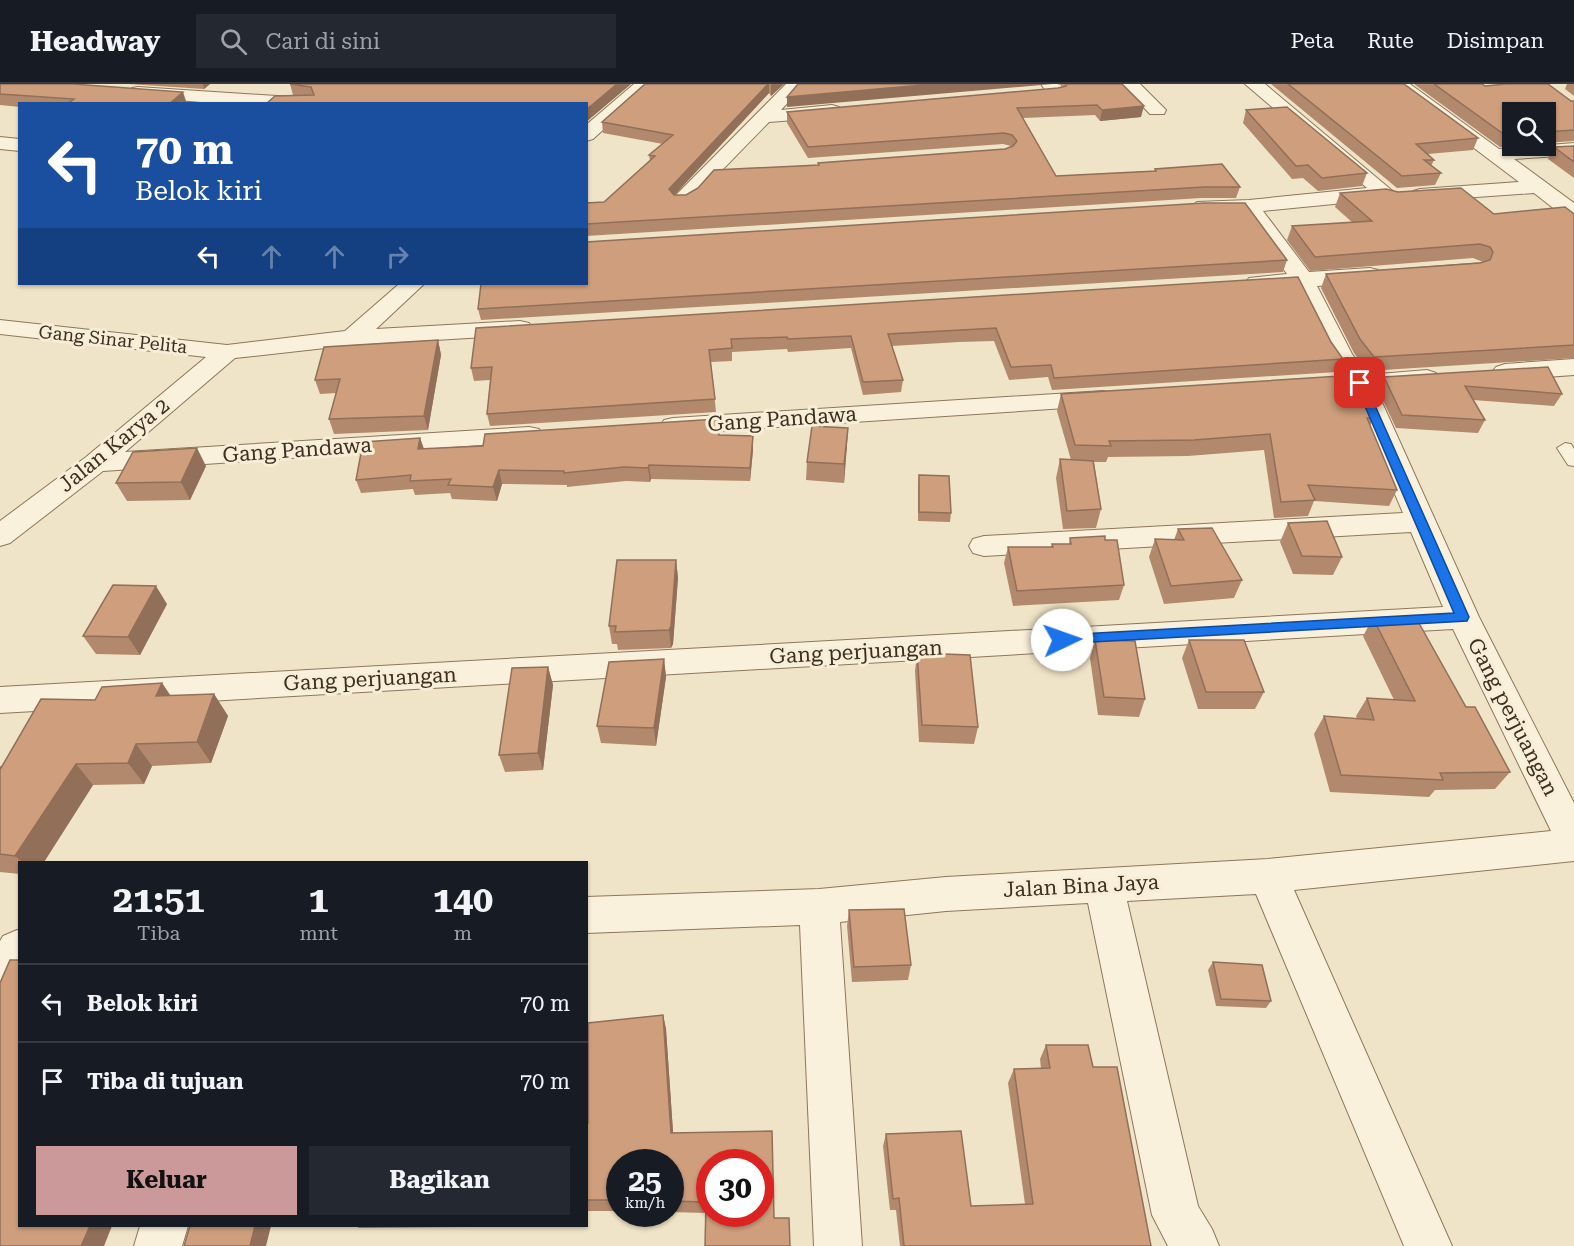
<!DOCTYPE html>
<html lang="id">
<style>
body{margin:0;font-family:"Roboto Serif",serif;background:#242831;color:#f1f3f6;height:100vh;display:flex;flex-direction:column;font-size:22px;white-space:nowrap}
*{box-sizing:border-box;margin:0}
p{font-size:20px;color:#9ea1a6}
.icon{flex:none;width:33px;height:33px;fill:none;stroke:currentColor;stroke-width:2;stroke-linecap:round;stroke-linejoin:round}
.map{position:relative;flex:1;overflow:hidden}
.panel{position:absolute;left:18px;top:777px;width:570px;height:366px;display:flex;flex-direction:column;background:#171b24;border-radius:0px;box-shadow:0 2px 4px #0004}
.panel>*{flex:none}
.top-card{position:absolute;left:18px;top:18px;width:570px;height:183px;border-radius:0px;box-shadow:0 2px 4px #0004;background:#1a4fa0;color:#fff;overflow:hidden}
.fabs{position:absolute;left:1502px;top:18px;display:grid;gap:12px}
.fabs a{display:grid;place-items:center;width:54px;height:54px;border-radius:0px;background:#171b24;box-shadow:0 2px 4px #0004;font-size:30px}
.speed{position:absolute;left:606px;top:1065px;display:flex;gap:12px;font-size:30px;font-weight:700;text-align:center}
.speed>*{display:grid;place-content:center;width:78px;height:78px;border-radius:50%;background:#171b24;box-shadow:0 2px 4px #0004;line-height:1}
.speed small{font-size:15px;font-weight:400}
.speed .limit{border:9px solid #d22;background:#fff;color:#111}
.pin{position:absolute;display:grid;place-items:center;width:51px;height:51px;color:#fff;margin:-26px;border-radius:12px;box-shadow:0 3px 9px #0006}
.me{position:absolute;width:66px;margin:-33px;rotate:87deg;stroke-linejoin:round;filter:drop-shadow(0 0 4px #0008)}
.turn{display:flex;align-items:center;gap:21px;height:126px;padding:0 18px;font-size:27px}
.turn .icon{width:78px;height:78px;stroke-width:2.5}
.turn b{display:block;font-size:42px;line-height:51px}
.lanes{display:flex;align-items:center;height:57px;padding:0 18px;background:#0003;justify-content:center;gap:30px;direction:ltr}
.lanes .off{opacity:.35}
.eta{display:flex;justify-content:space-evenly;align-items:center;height:102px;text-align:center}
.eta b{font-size:36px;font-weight:700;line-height:42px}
.cta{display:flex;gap:12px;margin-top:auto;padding:12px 18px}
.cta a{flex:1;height:69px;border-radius:0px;background:#cc999b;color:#111;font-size:24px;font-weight:700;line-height:69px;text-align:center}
.cta a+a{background:#242831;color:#f1f3f6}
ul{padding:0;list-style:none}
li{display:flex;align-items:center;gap:18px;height:78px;padding:0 18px;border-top:2px solid #363941}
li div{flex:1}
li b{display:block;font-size:22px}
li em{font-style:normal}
header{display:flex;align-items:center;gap:36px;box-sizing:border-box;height:84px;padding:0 30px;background:#171b24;border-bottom:2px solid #363941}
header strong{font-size:28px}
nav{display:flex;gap:33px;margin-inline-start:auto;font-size:21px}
.search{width:420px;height:54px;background:#242831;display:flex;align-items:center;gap:15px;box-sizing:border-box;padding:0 21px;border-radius:0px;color:#9ea1a6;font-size:22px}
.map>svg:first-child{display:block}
</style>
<header>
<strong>Headway</strong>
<div class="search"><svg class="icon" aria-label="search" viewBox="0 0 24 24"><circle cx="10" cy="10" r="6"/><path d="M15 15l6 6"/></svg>Cari di sini</div>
<nav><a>Peta</a><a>Rute</a><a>Disimpan</a></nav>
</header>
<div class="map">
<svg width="1574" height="1162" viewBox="0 0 1574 1162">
<rect width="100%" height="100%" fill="#f0e4c8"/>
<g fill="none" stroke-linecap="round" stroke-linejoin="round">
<defs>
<path id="lane" d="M 1565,359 L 1571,360 L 1574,365 L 1574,382 L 1568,381 L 1557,364 Z"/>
<path id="street" d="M 634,0 L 654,0 L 593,55 L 586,57 L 586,41 Z
M 786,0 L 805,0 L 781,26 L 832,21 L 839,23 L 841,27 L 839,31 L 832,33 L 769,38 L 689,120 L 682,122 L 675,120 L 672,116 L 675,112 Z
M 1041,0 L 1060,0 L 1065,7 L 1062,11 C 1051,14 1047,9 1041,0 Z
M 1121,0 L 1140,0 L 1166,26 L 1164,30 L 1150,30 Z
M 1245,0 L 1265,0 L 1395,109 L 1392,113 L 1385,115 L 1263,127 L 1309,188 L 1370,184 L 1378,186 L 1381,191 L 1378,196 L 1370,198 L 1317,202 L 1352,270 L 1367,291 L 1427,286 L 1436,289 L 1440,294 L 1436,299 L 1376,305 L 1479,533 L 1574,719 L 1574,777 L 1294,806 L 1452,1162 L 1404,1162 L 1256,810 L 1127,817 L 1198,1122 L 1212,1145 L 1219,1162 L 1168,1162 L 1152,1131 L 1088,819 L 946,827 L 840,838 L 862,1162 L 814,1162 L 800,841 L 586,849 L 586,813 L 819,805 L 946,793 L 1268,775 L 1551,747 L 1453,545 L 0,629 L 0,603 L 1443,523 L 1411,448 L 984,472 L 973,469 L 969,462 L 973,455 L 984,452 L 1403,429 L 1351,307 L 1314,310 L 1305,307 L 1301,302 L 1305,297 L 1343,292 L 1328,270 L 1295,203 L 1257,206 L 1249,204 L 1245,199 L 1249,194 L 1287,190 L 1243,128 L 1197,126 L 1193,122 L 1197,118 L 1249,116 L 1367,104 Z
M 1389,0 L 1410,0 L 1499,65 L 1574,59 L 1574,71 L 1514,75 L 1574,119 L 1574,135 L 1566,134 L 1534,109 L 1420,117 L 1413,115 L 1410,111 L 1413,107 L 1420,105 L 1519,98 Z
M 138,3 L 307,14 L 314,16 L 316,20 L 223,20 L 132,12 L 129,8 L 132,4 Z
M 0,53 L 20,55 L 20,67 L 0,65 Z
M 399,200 L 424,200 L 376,245 L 520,237 L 529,239 L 532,244 L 529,249 L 520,251 L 352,261 L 235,274 L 125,368 L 529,343 L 539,345 L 543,351 L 539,357 L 103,387 L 10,459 L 0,462 L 0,437 L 86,373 L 206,273 L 0,250 L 0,236 L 227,261 L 345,247 Z
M 1574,275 L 1574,291 L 1505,296 L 1496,293 L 1492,288 L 1496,283 L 1505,280 Z
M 1103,307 L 1112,309 L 1116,315 L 1112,321 L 673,350 L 664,348 L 660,342 L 664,336 L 673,334 Z
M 17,846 L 20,847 L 20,903 L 15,914 L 0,919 L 0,857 L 3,852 Z
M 140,1142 L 188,1142 L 182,1162 L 134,1162 Z"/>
</defs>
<use href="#lane" stroke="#8d765c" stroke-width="2"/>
<use href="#street" stroke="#8d765c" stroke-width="2"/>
<use href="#lane" fill="#faf1dc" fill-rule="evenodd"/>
<use href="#street" fill="#faf1dc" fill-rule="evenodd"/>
</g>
<path fill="#b2896c" d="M 0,0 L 187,20 L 20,20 L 20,23 L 0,21 Z
M 128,0 L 210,0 L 204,5 Z
M 290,0 L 631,0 L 586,38 L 586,20 L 297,11 L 293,11 Z
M 645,0 L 784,0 L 771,12 L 769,9 L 674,111 L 686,111 L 818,81 L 818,79 L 1005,65 L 1012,63 L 1011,62 L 1003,60 L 808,74 L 787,39 L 787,28 L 1058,4 L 1064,2 L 1057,0 L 1122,0 L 1141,33 L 1100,37 L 1095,31 L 1023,34 L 1056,92 L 1154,87 L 1155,85 L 1240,103 L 1236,114 L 1201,114 L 586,152 L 586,119 L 604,118 L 650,77 L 649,71 L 663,60 L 603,49 L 602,38 Z
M 1271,0 L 1404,0 L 1478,54 L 1473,66 L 1428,70 L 1434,76 L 1431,82 L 1441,89 L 1435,101 L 1397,104 Z
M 1414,0 L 1482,0 L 1485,2 L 1574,17 L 1574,57 L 1545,59 L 1545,28 L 1512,28 L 1512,62 L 1516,62 L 1500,63 Z
M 1567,0 L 1574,0 L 1574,12 L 1565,5 Z
M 1246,26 L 1367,89 L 1362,102 L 1318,107 L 1303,94 L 1292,95 L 1243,39 Z
M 1574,62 L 1574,94 L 1548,75 L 1554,63 Z
M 1340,109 L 1494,130 L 1574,130 L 1574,274 L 1367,287 L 1354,269 L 1321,204 L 1326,190 L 1483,178 L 1473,174 L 1310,187 L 1287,156 L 1292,142 L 1353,139 L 1335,123 Z
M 1287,176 L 1283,188 L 481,236 L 478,225 Z
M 1298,193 L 1331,258 L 1343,275 L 1337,288 L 1052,306 L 1048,293 L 1009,296 L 994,257 L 959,258 L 892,262 L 903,296 L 901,308 L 863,311 L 851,264 L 788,268 L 787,265 L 732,268 L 732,277 L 711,278 L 716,328 L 490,342 L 487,330 L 490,296 L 474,297 L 471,284 Z
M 438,256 L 441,271 L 428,346 L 334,350 L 329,335 L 336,309 L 320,310 L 315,296 Z
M 1384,293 L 1562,310 L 1554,322 L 1473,316 L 1485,336 L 1478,349 L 1396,344 L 1378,306 Z
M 1061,310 L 1374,334 L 1370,342 L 1397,406 L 1389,422 L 1314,417 L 1308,432 L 1274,434 L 1264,366 L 1188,372 L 1108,373 L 1106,378 L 1094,378 L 1101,425 L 1096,444 L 1063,445 L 1056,394 L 1060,375 L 1071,376 L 1057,327 Z
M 848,344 L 844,399 L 806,396 L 807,378 Z
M 719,351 L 753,352 L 753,366 L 750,397 L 651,395 L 650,398 L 626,397 L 567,403 L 567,401 L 502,400 L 497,417 L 452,415 L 450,409 L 415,411 L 413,405 L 361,409 L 356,396 L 420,354 L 424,365 Z
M 206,382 L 190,416 L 127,417 L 116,399 Z
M 919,391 L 951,429 L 950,438 L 918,437 L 918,400 Z
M 1288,439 L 1342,473 L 1333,491 L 1293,490 L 1280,458 Z
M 1178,445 L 1242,496 L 1234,514 L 1164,520 L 1149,473 L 1155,455 L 1174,456 Z
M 1070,454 L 1105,456 L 1124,501 L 1119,516 L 1013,522 L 1004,479 L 1008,463 L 1051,463 L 1052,460 L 1069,460 Z
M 676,476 L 678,494 L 673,560 L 671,564 L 618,566 L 617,560 L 612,560 L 609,542 Z
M 167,520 L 140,571 L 96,570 L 83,552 Z
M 1373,534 L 1466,623 L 1510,688 L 1495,705 L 1435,706 L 1429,713 L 1330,708 L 1314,650 L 1324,632 L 1357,635 L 1356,632 L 1367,614 L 1394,616 L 1363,552 Z
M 1095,556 L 1145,615 L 1139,633 L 1098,631 L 1090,574 Z
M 1189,556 L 1264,608 L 1255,625 L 1198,625 L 1182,574 Z
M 917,569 L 978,643 L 974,660 L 919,658 L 915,587 Z
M 664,575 L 666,593 L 656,662 L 601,659 L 597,642 Z
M 548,583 L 553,601 L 543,686 L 505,688 L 499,671 Z
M 162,599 L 170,612 L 214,610 L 228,632 L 211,679 L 152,682 L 144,700 L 93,701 L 44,778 L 20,778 L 20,790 L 0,788 L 0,683 L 95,616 Z
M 849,826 L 911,881 L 908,896 L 852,898 L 847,842 Z
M 1213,878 L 1271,917 L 1266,924 L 1216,922 L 1208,886 Z
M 663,931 L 666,945 L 673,1049 L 774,1134 L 705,1129 L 670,1128 L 670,1078 L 620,1078 L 620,1127 L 586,1127 L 586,1039 L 588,1039 Z
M 1046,961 L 1093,983 L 1151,1162 L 900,1162 L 896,1126 L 890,1126 L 883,1062 L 886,1050 L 971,1122 L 1025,1120 L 1008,999 L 1014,985 L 1041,985 L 1040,975 Z
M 356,1142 L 469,1142 L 469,1143 L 359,1144 Z"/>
<path fill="#916f58" d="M 203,0 L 210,0 L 204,5 Z
M 617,0 L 631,0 L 586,38 L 586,26 Z
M 768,0 L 769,0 L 769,9 L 670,116 L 669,105 Z
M 772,0 L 784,0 L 771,12 L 771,1 Z
M 934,0 L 1053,0 L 787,23 L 787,13 Z
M 183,8 L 187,20 L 169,20 Z
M 1144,22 L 1141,33 L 1100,37 L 1102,26 Z
M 438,256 L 441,271 L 428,346 L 424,332 Z
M 848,344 L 847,362 L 844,399 L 844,380 Z
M 753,352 L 753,366 L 750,397 L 750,384 Z
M 420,354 L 425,368 L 418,365 Z
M 197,364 L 206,382 L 190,416 L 181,398 Z
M 649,381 L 651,395 L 650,398 L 648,384 Z
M 499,386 L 502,400 L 497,417 L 493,403 Z
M 676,476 L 678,494 L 673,560 L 671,564 L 669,546 Z
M 156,502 L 167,520 L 140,571 L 128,553 Z
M 664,575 L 666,593 L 656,662 L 654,644 Z
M 548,583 L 553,601 L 543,686 L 538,669 Z
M 162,599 L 177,621 L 156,612 Z
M 214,610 L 228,632 L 211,679 L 197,658 Z
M 136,660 L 152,682 L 144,700 L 128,679 Z
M 76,680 L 93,701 L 44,778 L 22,778 L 15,772 Z
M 663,931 L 666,945 L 674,1062 L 671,1049 Z
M 90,1142 L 112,1142 L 104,1162 L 81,1162 Z
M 255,1142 L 271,1142 L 266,1162 L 250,1162 Z"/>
<path fill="#cf9f7d" stroke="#916f58" stroke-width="1.5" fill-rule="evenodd" d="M 0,0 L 73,0 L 183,8 L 169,20 L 67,20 L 74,15 L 0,10 Z
M 290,0 L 617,0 L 586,26 L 586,20 L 266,20 L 275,12 L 314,11 L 311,3 Z
M 645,0 L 768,0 L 669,105 L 674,111 L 686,111 L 698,104 L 714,86 L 819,81 L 818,79 L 1005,65 L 1013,62 L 1017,57 L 1012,51 L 1004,49 L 808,63 L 787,28 L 1058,4 L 1066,2 L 1067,0 L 1122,0 L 1144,22 L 1102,26 L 1097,21 L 1017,24 L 1056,92 L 1156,87 L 1155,85 L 1222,80 L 1240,103 L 1204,103 L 586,140 L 586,119 L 604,118 L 655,72 L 649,71 L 673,51 L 602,38 Z
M 798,0 L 934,0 L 787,13 Z
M 1288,0 L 1404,0 L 1478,54 L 1416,60 L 1434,76 L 1424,76 L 1441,89 L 1402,92 Z
M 1434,0 L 1482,0 L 1485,2 L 1506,0 L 1548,0 L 1571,17 L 1574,17 L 1574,46 L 1545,48 L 1545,28 L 1512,28 L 1512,51 L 1505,51 Z
M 1287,23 L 1367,89 L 1322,94 L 1308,81 L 1296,82 L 1246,26 Z
M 1574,62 L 1574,78 L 1554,63 Z
M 1461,104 L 1494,130 L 1565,123 L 1574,130 L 1574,261 L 1374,273 L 1360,255 L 1326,190 L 1480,179 L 1490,176 L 1493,168 L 1490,163 L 1480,160 L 1315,173 L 1292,142 L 1372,137 L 1340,109 L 1386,105 L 1398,108 Z
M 1204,119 L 1245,119 L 1287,176 L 478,225 L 481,200 L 586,200 L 586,158 Z
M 1298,193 L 1331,258 L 1343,275 L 1054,294 L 1051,281 L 1011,283 L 996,244 L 961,246 L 888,250 L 903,296 L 863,298 L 851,252 L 788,255 L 787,253 L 731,255 L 732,264 L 709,266 L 715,315 L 487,330 L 492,283 L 471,284 L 476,244 Z
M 438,256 L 424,332 L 329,335 L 340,295 L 315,296 L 324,263 Z
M 1548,283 L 1562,310 L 1465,302 L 1485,336 L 1402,331 L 1384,293 Z
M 1356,291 L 1374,334 L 1367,334 L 1397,406 L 1308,401 L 1315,416 L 1281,418 L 1270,350 L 1194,356 L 1109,357 L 1111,362 L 1075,361 L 1061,310 Z
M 717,335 L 719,351 L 753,352 L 750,384 L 649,381 L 648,384 L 624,383 L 564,389 L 564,387 L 499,386 L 493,403 L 448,401 L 451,395 L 410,397 L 411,391 L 356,396 L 363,358 L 420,354 L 418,365 L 483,362 L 485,350 Z
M 812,342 L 848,344 L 844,380 L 807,378 Z
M 197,364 L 181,398 L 116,399 L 133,368 Z
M 1060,375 L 1093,377 L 1101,425 L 1067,427 Z
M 919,391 L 949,392 L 951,429 L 919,428 Z
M 1327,437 L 1342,473 L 1302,472 L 1288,439 Z
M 1212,444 L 1242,496 L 1171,502 L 1155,455 L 1184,456 L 1178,445 Z
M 1105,452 L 1105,456 L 1117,456 L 1124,501 L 1017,507 L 1008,463 L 1053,463 L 1052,460 L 1071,460 L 1070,454 Z
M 617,476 L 676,476 L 671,542 L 669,546 L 615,548 L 616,542 L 609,542 Z
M 113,501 L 156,502 L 128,553 L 83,552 Z
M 1415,532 L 1466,623 L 1475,623 L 1510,688 L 1440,689 L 1443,696 L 1341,691 L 1324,632 L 1374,636 L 1367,614 L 1415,617 L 1373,534 Z
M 1095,556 L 1135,557 L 1145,615 L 1104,613 Z
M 1189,556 L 1244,556 L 1264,608 L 1206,608 Z
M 917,569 L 970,571 L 978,643 L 922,641 Z
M 664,575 L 654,644 L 597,642 L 609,578 Z
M 548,583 L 538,669 L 499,671 L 512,584 Z
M 162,599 L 156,612 L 214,610 L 197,658 L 136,660 L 128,679 L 76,680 L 15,772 L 0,770 L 0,683 L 1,684 L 41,615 L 95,616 L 102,603 Z
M 904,825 L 911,881 L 854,883 L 849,826 Z
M 10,876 L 20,876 L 20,1142 L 90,1142 L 81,1162 L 0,1162 L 0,899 Z
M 1213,878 L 1262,881 L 1271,917 L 1221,915 Z
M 663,931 L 671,1049 L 772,1047 L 774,1134 L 789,1134 L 790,1162 L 705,1162 L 706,1118 L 670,1117 L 670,1078 L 620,1078 L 620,1116 L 586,1116 L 586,1039 L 588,1039 L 588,939 ZM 710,1078 L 760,1078 L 760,1130 L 710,1130 Z
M 1046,961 L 1088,961 L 1093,983 L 1117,983 L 1151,1162 L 904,1162 L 899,1114 L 893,1115 L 886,1050 L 961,1047 L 971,1122 L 1033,1120 L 1014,985 L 1050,984 Z
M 190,1142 L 255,1142 L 250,1162 L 184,1162 Z"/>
<path fill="#1a73e8" stroke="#114b97" stroke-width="1.5" d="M 1360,296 L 1365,299 L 1469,533 L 1467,537 L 1057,560 L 1055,556 L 1062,551 L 1454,529 L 1355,299 Z"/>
<g text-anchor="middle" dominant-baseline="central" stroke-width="6" stroke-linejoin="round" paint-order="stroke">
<g font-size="18" fill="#3d2e20" stroke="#f7eed8">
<text transform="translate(113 255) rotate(6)">Gang Sinar Pelita</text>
</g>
<g font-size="21" fill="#3d2e20" stroke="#f7eed8">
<text transform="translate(782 335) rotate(-4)">Gang Pandawa</text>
<text transform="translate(114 361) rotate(-39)">Jalan Karya 2</text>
<text transform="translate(297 366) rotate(-4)">Gang Pandawa</text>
<text transform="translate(856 568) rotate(-3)">Gang perjuangan</text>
<text transform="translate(370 595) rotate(-3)">Gang perjuangan</text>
<text transform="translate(1513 633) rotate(63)">Gang perjuangan</text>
<text transform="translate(1081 802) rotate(-3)">Jalan Bina Jaya</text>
</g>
</g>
</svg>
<div class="fabs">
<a><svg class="icon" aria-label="search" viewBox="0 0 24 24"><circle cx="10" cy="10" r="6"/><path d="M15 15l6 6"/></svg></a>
</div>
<div class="speed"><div>25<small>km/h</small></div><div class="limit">30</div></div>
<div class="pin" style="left:1360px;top:299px;background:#d93025"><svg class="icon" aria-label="arrive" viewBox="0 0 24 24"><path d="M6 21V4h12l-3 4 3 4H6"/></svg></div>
<svg class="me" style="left:1062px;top:556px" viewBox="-20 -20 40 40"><circle r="19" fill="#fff"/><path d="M0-13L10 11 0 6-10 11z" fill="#1a73e8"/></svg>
<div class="top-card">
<div class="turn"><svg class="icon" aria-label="left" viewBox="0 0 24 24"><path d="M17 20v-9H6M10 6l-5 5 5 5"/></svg><div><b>70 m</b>Belok kiri</div></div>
<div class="lanes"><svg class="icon" aria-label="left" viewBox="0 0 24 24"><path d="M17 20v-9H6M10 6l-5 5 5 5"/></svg><svg class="icon off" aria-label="ahead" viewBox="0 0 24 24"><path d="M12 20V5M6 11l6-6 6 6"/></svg><svg class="icon off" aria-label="ahead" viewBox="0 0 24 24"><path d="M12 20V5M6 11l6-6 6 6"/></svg><svg class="icon off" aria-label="right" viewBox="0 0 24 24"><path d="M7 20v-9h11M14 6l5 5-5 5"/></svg></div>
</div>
<section class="panel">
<div class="eta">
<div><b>21:51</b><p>Tiba</p></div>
<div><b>1</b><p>mnt</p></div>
<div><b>140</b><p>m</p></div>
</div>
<ul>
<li><svg class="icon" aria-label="left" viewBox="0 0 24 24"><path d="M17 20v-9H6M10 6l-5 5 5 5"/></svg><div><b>Belok kiri</b></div><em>70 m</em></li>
<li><svg class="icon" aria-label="arrive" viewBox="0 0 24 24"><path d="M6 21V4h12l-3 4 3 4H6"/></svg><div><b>Tiba di tujuan</b></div><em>70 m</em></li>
</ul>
<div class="cta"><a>Keluar</a><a>Bagikan</a></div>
</section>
</div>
